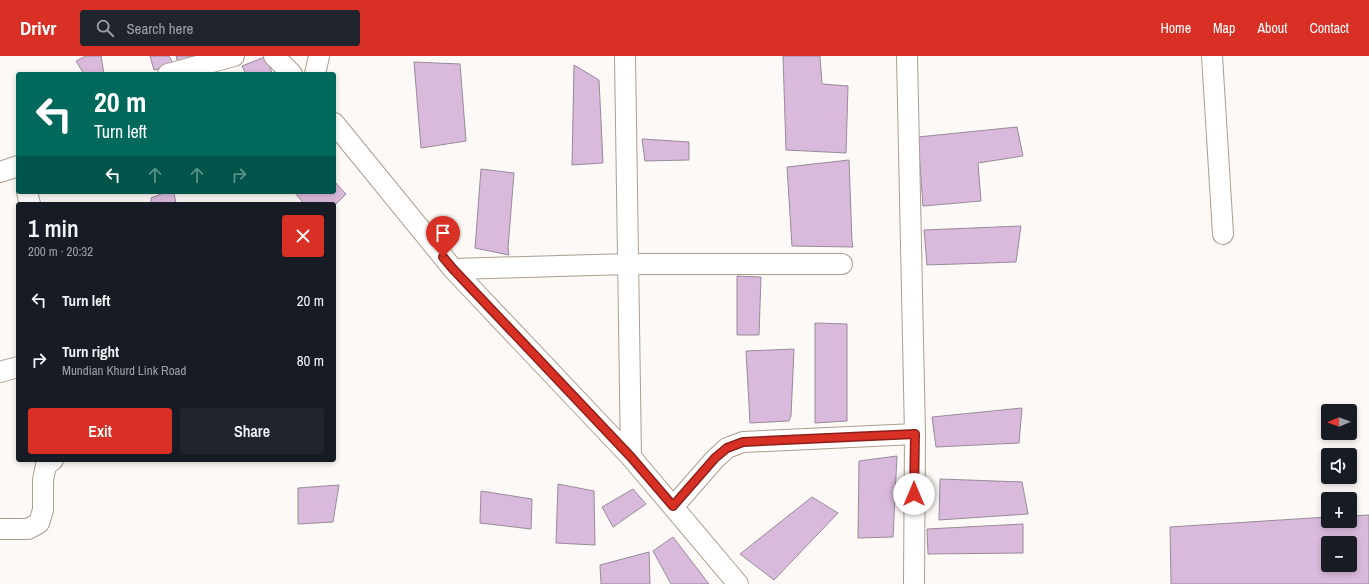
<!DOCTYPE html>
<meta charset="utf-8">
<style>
body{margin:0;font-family:"Archivo Narrow",sans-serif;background:#20242c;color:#f1f3f6;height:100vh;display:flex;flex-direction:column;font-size:15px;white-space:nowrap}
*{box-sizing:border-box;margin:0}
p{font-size:13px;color:#9ea1a6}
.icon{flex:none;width:22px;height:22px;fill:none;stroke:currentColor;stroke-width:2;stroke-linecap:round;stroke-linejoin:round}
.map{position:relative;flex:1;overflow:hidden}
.panel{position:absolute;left:16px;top:146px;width:320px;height:260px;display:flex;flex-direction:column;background:#171b24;border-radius:4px;box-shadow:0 2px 6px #0003}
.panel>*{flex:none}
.hud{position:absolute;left:16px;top:16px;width:320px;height:122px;border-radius:4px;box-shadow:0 2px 6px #0003;background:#00695c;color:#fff;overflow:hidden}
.needle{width:26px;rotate:269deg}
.buttons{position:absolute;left:1321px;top:348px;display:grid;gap:8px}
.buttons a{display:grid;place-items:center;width:36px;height:36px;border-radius:4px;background:#171b24;box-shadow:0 2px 6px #0003;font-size:20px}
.pin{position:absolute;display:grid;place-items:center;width:34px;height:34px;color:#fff;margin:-41px -17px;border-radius:50% 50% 50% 0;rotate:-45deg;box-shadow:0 0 4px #0007}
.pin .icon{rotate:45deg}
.me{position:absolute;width:44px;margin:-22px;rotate:0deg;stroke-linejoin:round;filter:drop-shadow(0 0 3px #0008)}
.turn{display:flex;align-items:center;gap:14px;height:84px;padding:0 12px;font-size:18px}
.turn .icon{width:52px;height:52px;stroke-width:2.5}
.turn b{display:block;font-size:28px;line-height:34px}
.lanes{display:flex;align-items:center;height:38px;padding:0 12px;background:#0003;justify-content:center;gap:20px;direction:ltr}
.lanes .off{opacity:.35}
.round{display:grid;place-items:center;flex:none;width:42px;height:42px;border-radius:4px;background:#20242c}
.overview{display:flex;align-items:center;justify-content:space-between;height:68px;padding:0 12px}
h1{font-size:24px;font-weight:600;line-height:30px}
.cta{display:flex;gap:8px;margin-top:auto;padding:8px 12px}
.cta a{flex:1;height:46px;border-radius:4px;background:#d93025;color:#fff;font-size:16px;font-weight:600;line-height:46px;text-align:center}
.cta a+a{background:#20242c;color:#f1f3f6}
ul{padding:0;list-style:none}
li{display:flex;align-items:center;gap:12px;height:60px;padding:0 12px}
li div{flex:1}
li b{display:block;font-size:15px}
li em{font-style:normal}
header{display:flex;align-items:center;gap:24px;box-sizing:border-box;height:56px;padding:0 20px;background:#d93025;color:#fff}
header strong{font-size:19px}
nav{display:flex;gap:22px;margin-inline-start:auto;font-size:14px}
.search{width:280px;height:36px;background:#20242c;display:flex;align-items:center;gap:10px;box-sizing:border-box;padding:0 14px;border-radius:4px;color:#9ea1a6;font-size:15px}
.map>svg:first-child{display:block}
</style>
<header>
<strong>Drivr</strong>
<div class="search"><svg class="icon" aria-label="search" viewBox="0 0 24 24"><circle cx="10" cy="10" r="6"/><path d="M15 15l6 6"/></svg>Search here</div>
<nav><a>Home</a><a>Map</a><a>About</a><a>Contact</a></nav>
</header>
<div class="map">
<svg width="1369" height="528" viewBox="0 0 1369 528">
<rect width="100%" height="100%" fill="#fcf9f6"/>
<path fill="#dabadc" stroke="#998a99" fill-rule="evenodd" d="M 86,0 L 101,0 L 104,18 L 84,18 L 76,5 Z
M 150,0 L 169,0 L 174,9 L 154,14 Z
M 176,0 L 197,0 L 178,7 Z
M 267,0 L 272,18 L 246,18 L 242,10 Z
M 783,0 L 820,0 L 822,28 L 848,30 L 846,97 L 786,94 Z
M 414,6 L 460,8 L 466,85 L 421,92 Z
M 574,9 L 599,24 L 603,107 L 572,109 Z
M 1017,71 L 1023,100 L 978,107 L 981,145 L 923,150 L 918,81 Z
M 642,83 L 689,86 L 689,104 L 645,105 Z
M 849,104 L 852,186 L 853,191 L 792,190 L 787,111 Z
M 481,113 L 514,117 L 508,192 L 509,199 L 475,192 Z
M 334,125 L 346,138 L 334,150 L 334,148 L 304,148 L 296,138 L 298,136 L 334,136 Z
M 166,136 L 174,136 L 176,148 L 151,148 L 151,142 Z
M 1021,170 L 1016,206 L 927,209 L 924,174 Z
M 737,220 L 761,221 L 759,279 L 737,279 Z
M 815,267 L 847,268 L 847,365 L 815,367 Z
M 794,293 L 791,360 L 789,365 L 750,367 L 746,295 Z
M 1022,352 L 1019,387 L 936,391 L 932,361 Z
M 897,400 L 893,481 L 858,482 L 859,405 Z
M 940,423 L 1022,426 L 1028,458 L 939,464 Z
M 558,428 L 594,435 L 595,489 L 556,487 Z
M 339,429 L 333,466 L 298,468 L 298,432 Z
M 633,433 L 646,448 L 613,471 L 602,451 Z
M 481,435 L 532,443 L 531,473 L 480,467 Z
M 812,441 L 838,457 L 774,524 L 740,498 Z
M 1369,459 L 1369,528 L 1171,528 L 1170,471 L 1328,461 L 1328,465 L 1350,465 L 1350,460 ZM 1328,487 L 1350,487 L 1350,509 L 1328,509 Z
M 1023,468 L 1023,497 L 928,498 L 927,473 Z
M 673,481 L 709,528 L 671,528 L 653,495 Z
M 649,496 L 650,528 L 601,528 L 600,509 Z"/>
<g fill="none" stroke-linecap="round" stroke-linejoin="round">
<defs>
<path id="minor" d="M 274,0 L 292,18
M 625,0 L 631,401
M 907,0 L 915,378 L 914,528
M 1212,0 L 1223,178
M 168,18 L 234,0
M 315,18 L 319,0
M 334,67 L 453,213 L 631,401 L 738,528
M 0,116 L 18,110
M 27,136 L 30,148
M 453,213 L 628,208 L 842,208
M 0,316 L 18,311
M 673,451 L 715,403 L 727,392 L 743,386 L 915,378
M 0,473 L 28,473 L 39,467 L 43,454 L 43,424 L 46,409 L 53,404"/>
</defs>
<use href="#minor" stroke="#ad9e8e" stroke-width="22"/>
<use href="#minor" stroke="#fff" stroke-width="20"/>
</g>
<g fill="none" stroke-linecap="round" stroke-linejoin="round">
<defs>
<path id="route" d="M 443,201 L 453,213 L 631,401 L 673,450 L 715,402 L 727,392 L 743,386 L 915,378 L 914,438"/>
</defs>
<use href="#route" stroke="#8d1f18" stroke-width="10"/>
<use href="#route" stroke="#d93025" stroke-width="7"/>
</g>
</svg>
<div class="buttons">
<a><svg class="needle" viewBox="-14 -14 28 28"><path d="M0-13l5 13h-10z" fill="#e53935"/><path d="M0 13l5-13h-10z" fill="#9ea1a6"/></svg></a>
<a><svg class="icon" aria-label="sound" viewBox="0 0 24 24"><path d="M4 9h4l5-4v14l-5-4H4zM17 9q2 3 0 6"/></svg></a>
<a>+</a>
<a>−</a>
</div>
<div class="pin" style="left:443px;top:201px;background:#d93025"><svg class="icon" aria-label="arrive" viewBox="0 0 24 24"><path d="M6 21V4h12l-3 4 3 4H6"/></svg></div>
<svg class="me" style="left:914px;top:438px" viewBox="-20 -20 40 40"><circle r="19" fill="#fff"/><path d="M0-13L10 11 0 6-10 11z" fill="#d93025"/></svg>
<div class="hud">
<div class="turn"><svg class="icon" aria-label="left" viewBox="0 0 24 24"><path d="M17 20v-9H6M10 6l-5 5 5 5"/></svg><div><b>20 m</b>Turn left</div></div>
<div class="lanes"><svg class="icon" aria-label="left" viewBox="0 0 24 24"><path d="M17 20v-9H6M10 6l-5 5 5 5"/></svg><svg class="icon off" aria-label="ahead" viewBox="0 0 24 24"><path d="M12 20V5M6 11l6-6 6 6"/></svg><svg class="icon off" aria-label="ahead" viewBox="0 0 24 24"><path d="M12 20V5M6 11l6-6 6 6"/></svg><svg class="icon off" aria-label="right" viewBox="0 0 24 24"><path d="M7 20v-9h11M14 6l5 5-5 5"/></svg></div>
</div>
<section class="panel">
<div class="overview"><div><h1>1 min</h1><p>200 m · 20:32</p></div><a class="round" style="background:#d93025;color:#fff"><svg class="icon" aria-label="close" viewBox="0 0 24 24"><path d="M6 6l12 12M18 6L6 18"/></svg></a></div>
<ul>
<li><svg class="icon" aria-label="left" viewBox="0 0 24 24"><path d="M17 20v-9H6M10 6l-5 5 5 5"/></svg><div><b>Turn left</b></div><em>20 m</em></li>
<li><svg class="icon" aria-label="right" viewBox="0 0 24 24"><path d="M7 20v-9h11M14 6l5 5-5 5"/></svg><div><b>Turn right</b><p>Mundian Khurd Link Road</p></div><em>80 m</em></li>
</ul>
<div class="cta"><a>Exit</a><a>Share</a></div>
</section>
</div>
